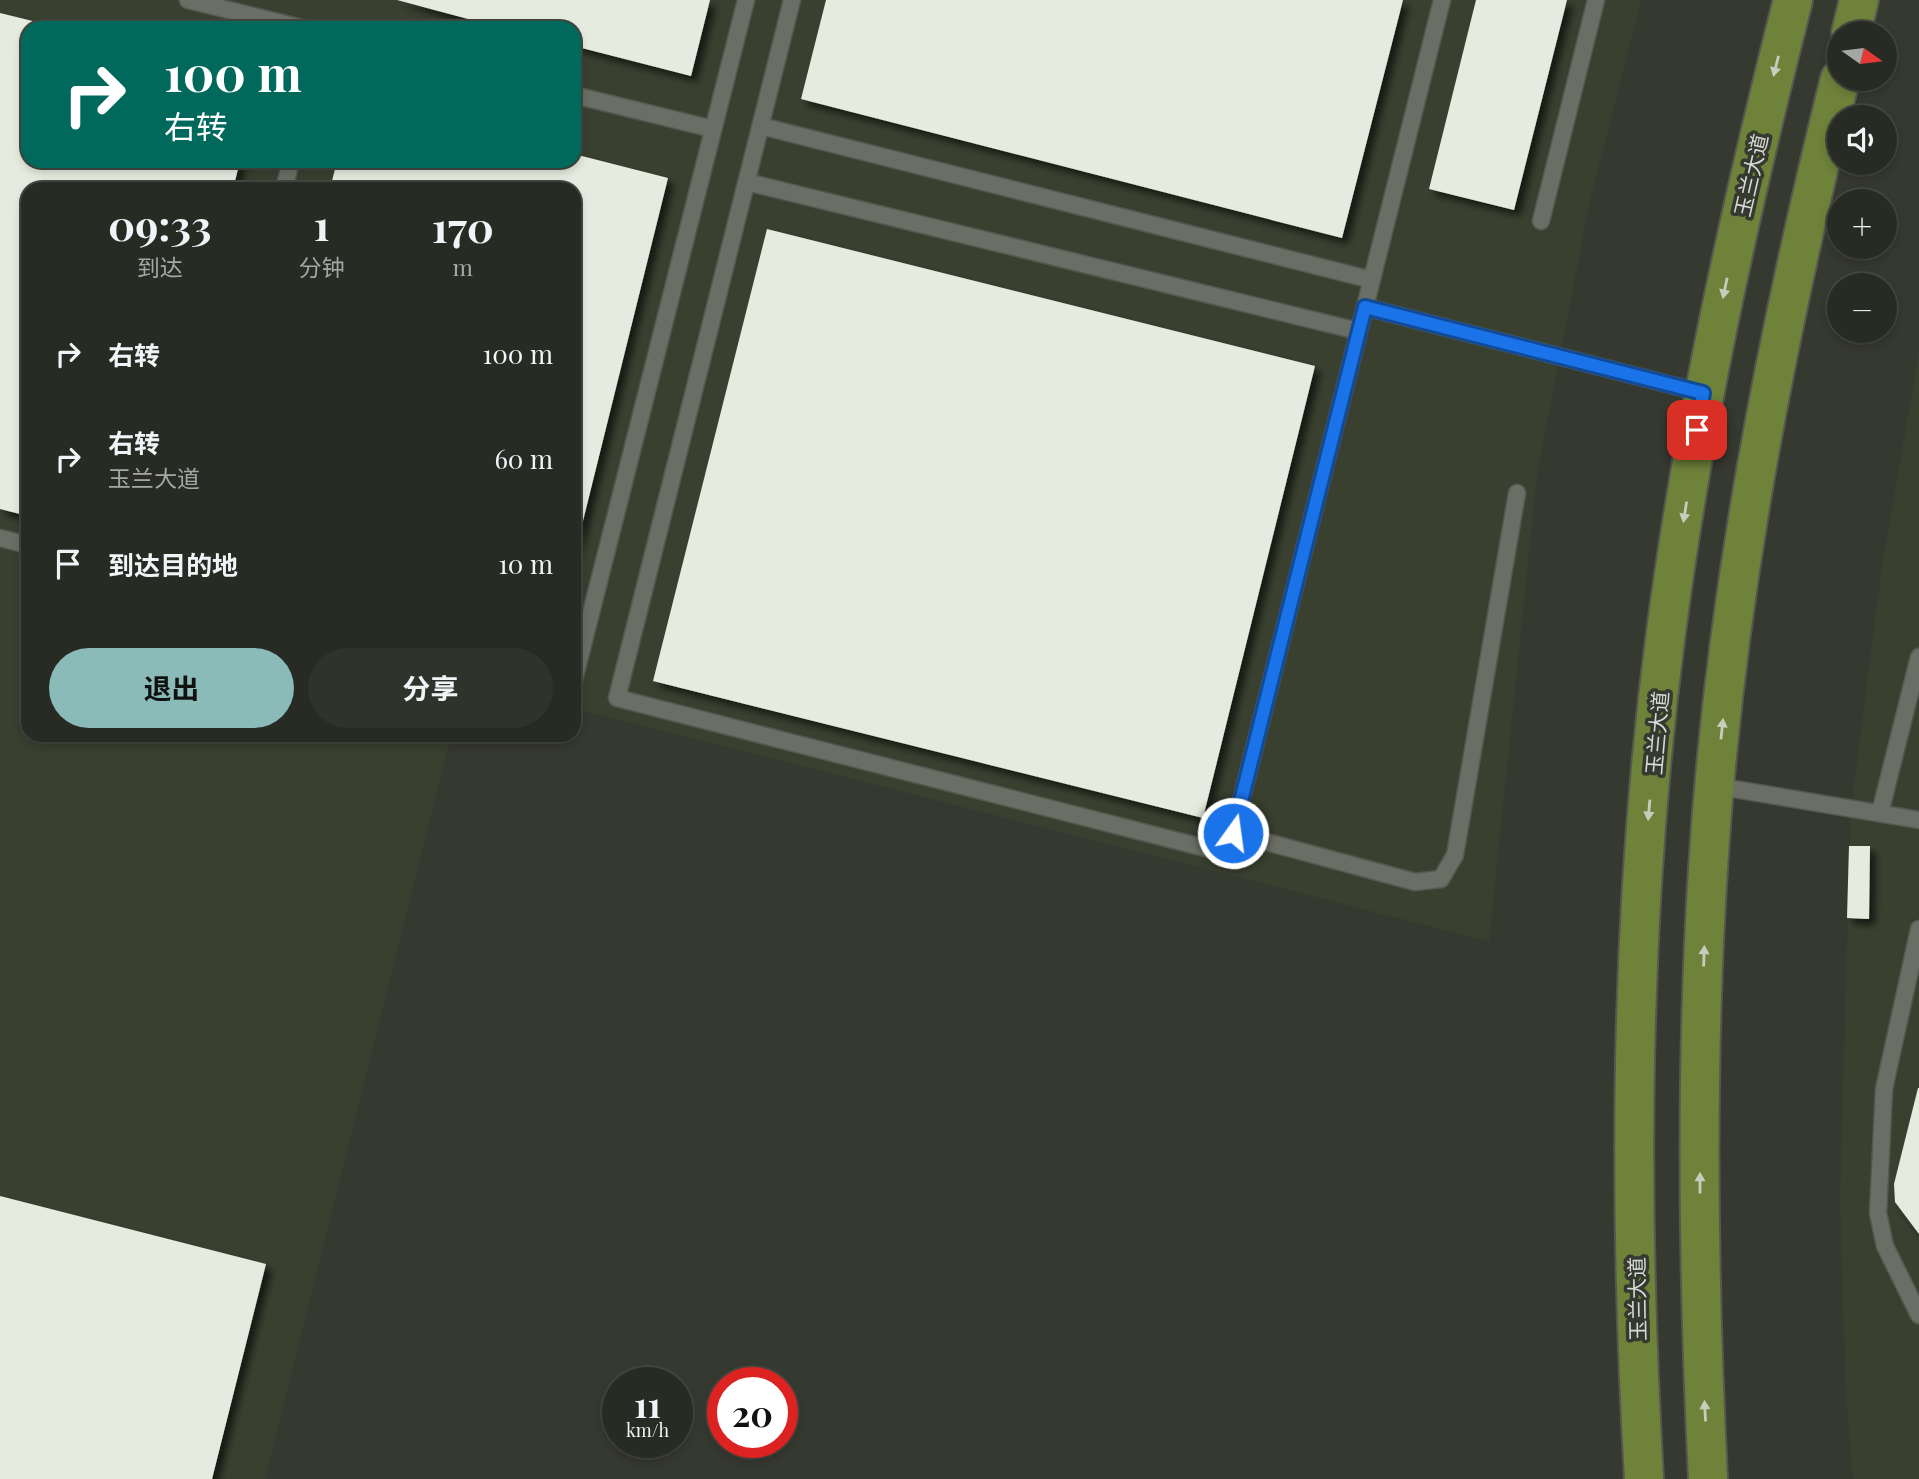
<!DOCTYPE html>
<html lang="zh">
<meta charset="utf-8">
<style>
body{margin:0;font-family:"Playfair Display","Noto Sans SC",serif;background:#30332c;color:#f1f3f6;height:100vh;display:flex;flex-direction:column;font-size:26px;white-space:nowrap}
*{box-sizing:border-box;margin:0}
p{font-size:23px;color:#a5a7a6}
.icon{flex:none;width:38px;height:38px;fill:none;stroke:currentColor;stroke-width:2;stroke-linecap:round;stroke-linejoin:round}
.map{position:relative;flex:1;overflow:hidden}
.panel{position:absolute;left:21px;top:182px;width:560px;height:560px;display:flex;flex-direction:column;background:#282b24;border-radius:21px;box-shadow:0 4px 10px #0003,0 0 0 2px #444741}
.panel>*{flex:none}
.banner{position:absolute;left:21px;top:21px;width:560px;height:147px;border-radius:21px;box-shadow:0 4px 10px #0003,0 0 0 2px #444741;background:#00695c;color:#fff;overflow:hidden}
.needle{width:46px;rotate:104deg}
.tools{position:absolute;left:1827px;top:21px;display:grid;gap:14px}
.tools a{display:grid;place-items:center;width:70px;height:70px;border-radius:50%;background:#282b24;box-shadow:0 4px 10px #0003,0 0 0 2px #444741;font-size:35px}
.speed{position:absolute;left:602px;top:1367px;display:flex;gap:14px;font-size:35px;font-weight:700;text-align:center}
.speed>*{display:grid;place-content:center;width:91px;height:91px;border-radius:50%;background:#282b24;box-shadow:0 4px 10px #0003,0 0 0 2px #444741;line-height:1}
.speed small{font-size:18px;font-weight:400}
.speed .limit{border:10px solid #d22;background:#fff;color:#111}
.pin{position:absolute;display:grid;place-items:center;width:60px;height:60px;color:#fff;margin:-30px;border-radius:14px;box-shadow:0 4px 10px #0006}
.me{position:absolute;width:77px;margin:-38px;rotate:14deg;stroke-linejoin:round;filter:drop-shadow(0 0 5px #0008)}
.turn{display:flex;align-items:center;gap:24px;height:147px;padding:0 28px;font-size:32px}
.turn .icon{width:91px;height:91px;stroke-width:2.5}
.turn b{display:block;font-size:49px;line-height:60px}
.eta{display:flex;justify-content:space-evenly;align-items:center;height:119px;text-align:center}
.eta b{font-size:42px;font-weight:700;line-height:49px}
.cta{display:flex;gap:14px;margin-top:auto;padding:14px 28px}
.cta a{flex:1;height:80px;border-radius:42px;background:#8bbbb9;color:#111;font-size:28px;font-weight:700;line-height:80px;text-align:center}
.cta a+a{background:#30332c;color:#f1f3f6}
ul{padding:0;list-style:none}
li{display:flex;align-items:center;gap:21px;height:105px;padding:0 28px}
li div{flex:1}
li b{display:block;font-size:26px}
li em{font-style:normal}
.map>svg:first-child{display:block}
</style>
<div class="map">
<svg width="1919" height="1479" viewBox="0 0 1919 1479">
<defs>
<filter id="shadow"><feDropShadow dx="6" dy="6" stdDeviation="3.5" flood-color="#0009"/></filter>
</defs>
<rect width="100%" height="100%" fill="#363930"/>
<path fill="#3a4030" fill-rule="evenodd" d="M 0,0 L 1641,0 L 1589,205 L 1537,474 L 1489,941 L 574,708 L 574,189 L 28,189 L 28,735 L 451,735 L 265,1479 L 0,1479 ZM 28,28 L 574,28 L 574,161 L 28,161 Z
M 1919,351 L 1919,1479 L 1853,1479 L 1846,1396 L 1840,1199 L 1851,808 L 1881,575 Z"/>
<path fill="#e6ebdf" filter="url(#shadow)" d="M 397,0 L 710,0 L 691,76 L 574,46 L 574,28 L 502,28 Z
M 826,0 L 1403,0 L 1342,238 L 801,99 Z
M 1476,0 L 1567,0 L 1514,210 L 1429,189 Z
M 0,13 L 57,27 L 28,28 L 28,161 L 240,161 L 233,189 L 28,189 L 28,516 L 0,509 Z
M 574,154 L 668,178 L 575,553 L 574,189 L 330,189 L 337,161 L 574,161 Z
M 767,229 L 1315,366 L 1203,818 L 653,681 Z
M 1849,846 L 1870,846 L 1869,919 L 1847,918 Z
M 1918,1088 L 1919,1088 L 1919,1234 L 1895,1202 L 1894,1184 Z
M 0,1196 L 266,1264 L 212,1479 L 0,1479 Z"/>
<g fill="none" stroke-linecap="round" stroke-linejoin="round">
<defs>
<path id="service" d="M 188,0 L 302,28
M 792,0 L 617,698 L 1209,849 L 1224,848 L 1233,833 L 1442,0
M 574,95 L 713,129
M 761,126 L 1372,280
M 747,182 L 1358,331
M 284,189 L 291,161
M 1541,221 L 1596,0
M 1365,307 L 1703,393
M 0,538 L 28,545
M 574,680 L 746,0
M 1716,786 L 1919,820
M 1880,813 L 1919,657
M 1233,833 L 1415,882 L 1441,879 L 1455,855 L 1517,493
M 1919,929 L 1884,1089 L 1878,1213 L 1885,1246 L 1919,1315"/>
<path id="primary" d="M 1851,33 L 1859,0
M 1644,1479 C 1628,1197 1629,913 1666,632 C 1694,419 1740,209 1793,0
M 1708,1479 C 1698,1276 1695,1072 1708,869 C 1724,603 1776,337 1840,79"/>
</defs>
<use href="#service" stroke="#555850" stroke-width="19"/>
<use href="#primary" stroke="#555850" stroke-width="42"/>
<use href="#service" stroke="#6a6e64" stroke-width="16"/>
<use href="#primary" stroke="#6e823a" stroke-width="38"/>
</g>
<defs><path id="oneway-solid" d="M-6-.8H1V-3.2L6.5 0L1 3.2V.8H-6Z" transform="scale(1.75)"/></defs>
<g fill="#c7cdbd">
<use href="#oneway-solid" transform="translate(1776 66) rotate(104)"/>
<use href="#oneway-solid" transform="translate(1725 288) rotate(102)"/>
<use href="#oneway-solid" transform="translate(1685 512) rotate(99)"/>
<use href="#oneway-solid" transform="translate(1722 729) rotate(-84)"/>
<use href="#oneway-solid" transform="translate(1649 810) rotate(95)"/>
<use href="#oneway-solid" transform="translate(1704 956) rotate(-88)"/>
<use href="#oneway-solid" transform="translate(1700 1183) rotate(-90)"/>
<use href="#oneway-solid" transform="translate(1705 1411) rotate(-93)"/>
</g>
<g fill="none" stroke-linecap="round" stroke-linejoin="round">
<defs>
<path id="route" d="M 1233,833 L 1365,307 L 1703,393 L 1697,430"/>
</defs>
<use href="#route" stroke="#114b97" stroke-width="18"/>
<use href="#route" stroke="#1a73e8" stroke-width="12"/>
</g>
<g text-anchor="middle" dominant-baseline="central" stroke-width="7" stroke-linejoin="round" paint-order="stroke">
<g font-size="21" fill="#d7dad4" stroke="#363930">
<text transform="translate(1750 175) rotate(-77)">玉兰大道</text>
<text transform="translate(1656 733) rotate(-85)">玉兰大道</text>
<text transform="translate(1636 1299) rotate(-91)">玉兰大道</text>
</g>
</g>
</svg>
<div class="tools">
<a><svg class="needle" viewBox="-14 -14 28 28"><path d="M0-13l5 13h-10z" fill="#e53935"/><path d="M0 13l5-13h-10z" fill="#a5a7a6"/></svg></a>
<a><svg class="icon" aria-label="sound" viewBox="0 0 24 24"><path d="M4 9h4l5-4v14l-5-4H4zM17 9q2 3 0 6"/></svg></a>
<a>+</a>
<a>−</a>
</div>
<div class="speed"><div>11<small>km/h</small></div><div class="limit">20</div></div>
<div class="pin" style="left:1697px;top:430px;background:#d93025"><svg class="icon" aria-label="arrive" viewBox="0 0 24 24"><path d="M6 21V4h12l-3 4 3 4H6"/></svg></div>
<svg class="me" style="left:1233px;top:833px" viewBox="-20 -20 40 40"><circle r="17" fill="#1a73e8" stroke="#fff" stroke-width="3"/><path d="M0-11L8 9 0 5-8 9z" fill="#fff"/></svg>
<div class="banner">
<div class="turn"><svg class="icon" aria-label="right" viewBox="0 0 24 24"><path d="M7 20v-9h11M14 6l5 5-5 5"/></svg><div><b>100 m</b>右转</div></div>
</div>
<section class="panel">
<div class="eta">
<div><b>09:33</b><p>到达</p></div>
<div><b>1</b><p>分钟</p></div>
<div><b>170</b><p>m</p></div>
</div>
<ul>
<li><svg class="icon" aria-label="right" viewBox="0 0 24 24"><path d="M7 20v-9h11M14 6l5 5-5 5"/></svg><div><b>右转</b></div><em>100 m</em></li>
<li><svg class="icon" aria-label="right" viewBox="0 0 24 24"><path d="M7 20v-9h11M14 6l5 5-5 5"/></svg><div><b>右转</b><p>玉兰大道</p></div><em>60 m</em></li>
<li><svg class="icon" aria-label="arrive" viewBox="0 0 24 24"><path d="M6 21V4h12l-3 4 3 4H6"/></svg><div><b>到达目的地</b></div><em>10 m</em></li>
</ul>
<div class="cta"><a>退出</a><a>分享</a></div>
</section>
</div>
